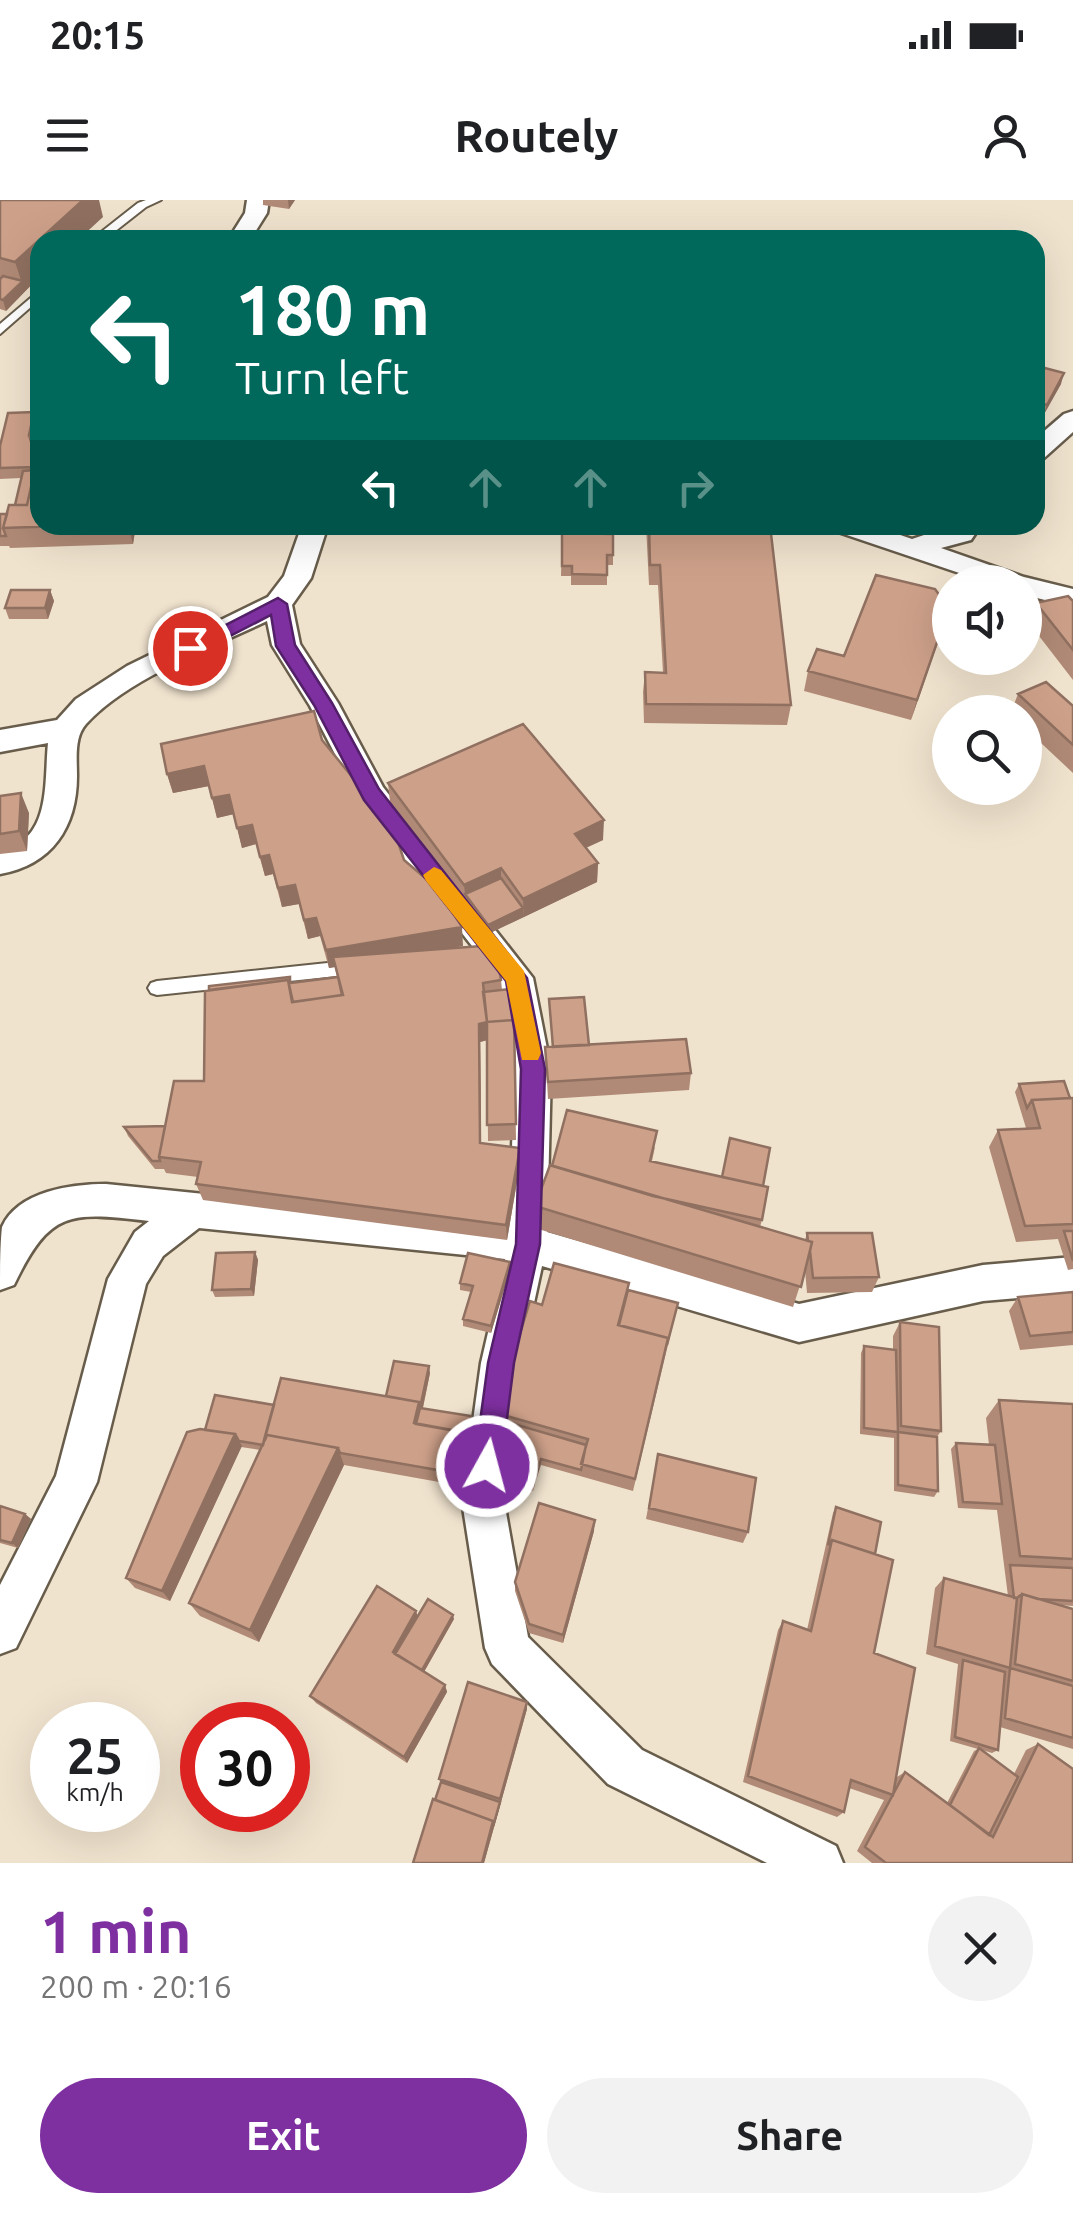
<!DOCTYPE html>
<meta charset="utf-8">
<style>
body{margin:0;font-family:Ubuntu,sans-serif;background:#f2f2f2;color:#202124;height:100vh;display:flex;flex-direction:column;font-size:38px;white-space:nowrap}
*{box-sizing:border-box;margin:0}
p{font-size:32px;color:#757577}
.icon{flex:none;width:55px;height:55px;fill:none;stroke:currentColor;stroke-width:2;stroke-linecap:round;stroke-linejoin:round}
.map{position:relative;height:1663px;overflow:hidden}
.details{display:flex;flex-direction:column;background:#fff;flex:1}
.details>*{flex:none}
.top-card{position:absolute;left:30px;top:30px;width:1015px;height:305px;border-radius:30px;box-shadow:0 10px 40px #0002;background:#00695c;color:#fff;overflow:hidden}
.fabs{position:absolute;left:932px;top:365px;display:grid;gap:20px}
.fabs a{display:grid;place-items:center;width:110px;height:110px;border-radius:50%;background:#fff;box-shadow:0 10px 40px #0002;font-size:50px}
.speed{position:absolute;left:30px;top:1502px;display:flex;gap:20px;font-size:50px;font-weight:700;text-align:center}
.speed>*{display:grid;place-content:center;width:130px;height:130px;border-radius:50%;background:#fff;box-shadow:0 10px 40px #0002;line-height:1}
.speed small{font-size:25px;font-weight:400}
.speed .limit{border:15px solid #d22;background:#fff;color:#111}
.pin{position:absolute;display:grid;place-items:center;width:85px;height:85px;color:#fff;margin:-42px;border:5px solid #fff;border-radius:50%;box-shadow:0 2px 10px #0007}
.me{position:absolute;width:110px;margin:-55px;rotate:7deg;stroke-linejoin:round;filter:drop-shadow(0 0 8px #0008)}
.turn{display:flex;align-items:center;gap:35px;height:210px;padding:0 40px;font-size:45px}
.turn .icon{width:130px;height:130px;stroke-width:2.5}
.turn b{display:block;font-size:70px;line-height:85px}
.lanes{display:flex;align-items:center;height:95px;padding:0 40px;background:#0003;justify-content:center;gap:50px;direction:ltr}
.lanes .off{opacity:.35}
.round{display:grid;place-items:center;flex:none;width:105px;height:105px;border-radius:52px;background:#f2f2f2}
.summary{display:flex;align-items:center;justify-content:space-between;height:170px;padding:0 40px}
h1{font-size:60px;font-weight:600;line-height:75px;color:#7e2fa0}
.button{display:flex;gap:20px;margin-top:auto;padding:20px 40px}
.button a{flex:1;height:115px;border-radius:60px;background:#7e2fa0;color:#fff;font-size:40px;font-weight:600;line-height:115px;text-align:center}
.button a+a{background:#f2f2f2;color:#202124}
.status{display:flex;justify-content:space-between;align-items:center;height:70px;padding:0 50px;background:#fff;direction:ltr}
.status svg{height:28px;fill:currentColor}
header{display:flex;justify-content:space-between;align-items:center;height:130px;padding:0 40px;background:#fff;font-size:45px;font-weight:600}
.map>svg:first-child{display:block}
</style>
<div class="status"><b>20:15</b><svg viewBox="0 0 49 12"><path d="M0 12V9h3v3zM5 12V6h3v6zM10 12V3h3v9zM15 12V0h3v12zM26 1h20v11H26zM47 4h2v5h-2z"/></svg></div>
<header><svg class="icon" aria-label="menu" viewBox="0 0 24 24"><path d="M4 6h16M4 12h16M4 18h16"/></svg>Routely<svg class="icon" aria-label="person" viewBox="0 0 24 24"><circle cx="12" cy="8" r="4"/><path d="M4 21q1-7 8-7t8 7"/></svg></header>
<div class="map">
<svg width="1073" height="1663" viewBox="0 0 1073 1663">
<rect width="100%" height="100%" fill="#f0e3ce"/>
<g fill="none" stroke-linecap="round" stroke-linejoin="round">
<defs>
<path id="lane" d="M 146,0 L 161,0 L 146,7 L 104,40 L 91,40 L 138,3 Z
M 40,90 L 40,99 L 0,134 L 0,124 Z
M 356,760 L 362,762 L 364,767 L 362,772 L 356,774 L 157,795 L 151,793 L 148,788 L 151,783 L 157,781 Z"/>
<path id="street" d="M 247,0 L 269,0 L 267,13 L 250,40 L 228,40 L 245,13 Z
M 1073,211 L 1073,232 L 1044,258 L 1035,261 L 1035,239 L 1064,214 Z
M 302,325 L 328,325 L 311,378 L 292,405 L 300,444 L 338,503 L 383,587 L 533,778 L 551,869 L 547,1032 L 799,1104 L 983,1065 L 1073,1057 L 1073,1093 L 983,1101 L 799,1142 L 542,1066 L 521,1163 L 504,1301 L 528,1437 L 642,1550 L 836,1646 L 843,1663 L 767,1663 L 608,1584 L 492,1464 L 485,1448 L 462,1301 L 481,1163 L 505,1059 L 199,1028 L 163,1056 L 146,1084 L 97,1282 L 16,1448 L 0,1454 L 0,1385 L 56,1276 L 108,1079 L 135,1032 L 149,1021 C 69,1012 50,1010 14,1085 L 0,1090 C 0,1072 0,1044 2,1027 C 18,991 72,984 106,984 L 509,1025 L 515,869 L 500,782 L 360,602 L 310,506 L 272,445 L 267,421 C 211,448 128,478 86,524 C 74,537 77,559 77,576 C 77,627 52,665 0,674 L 0,650 C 52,641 44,582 48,543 L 0,552 L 0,530 L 57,520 L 76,499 L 127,466 L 268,397 L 284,376 Z
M 831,325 L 871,325 L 912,339 L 954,325 L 981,325 L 971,340 L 941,348 L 1024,377 L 1073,389 L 1073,407 L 1025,395 L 1025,382 L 986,382 L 835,331 Z"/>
</defs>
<use href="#lane" stroke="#685d4b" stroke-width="4"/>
<use href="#street" stroke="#685d4b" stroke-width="5"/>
<use href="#lane" fill="#fff" fill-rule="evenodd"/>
<use href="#street" fill="#fff" fill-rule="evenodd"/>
</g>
<path fill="#b08a76" d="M 0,0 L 103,17 L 40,40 L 40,76 L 6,111 L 0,109 Z
M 263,0 L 295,0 L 289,9 L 263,5 Z
M 1035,178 L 1061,184 L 1043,216 L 1035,213 Z
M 40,195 L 40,325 L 136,325 L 133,344 L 10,348 L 9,346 L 0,346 L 0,314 L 7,314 L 15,305 L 21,278 L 0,279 L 0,246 L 34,212 Z
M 646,325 L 770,325 L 791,505 L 787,525 L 644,523 L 643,492 L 645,472 L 663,473 L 658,385 L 649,385 Z
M 562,333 L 613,355 L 613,365 L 607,365 L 607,385 L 571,385 L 571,376 L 561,376 Z
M 50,390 L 54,401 L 48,419 L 9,419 L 5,408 Z
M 1073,401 L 1073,480 L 1029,423 L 1036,403 Z
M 949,408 L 911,520 L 804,491 L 808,471 Z
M 1018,494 L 1073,506 L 1073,573 L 1025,528 L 1025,512 L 1011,512 Z
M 322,540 L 463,746 L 439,750 L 501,780 L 502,790 L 514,820 L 516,940 L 488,941 L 487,840 L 480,842 L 481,943 L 520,964 L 507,1040 L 203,1000 L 196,984 L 198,977 L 166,973 L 164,969 L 155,969 L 128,936 L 124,927 L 165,926 L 204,881 L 290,777 L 291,783 L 337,778 L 335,767 L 329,768 L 320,736 L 308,739 L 299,704 L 282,707 L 273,674 L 265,676 L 256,644 L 242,648 L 234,614 L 217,618 L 209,586 L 173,593 L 167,574 Z
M 388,583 L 603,640 L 586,648 L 598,663 L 597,682 L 488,734 L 390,602 Z
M 0,596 L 29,613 L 27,651 L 0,654 Z
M 549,799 L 589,845 L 691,873 L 689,890 L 548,899 L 545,847 L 552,847 Z
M 1019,884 L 1073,898 L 1073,1069 L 1068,1070 L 1058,1039 L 1016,1042 L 989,947 L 998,930 L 1026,928 L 1015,892 Z
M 655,947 L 652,961 L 763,986 L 762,1020 L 760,1027 L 805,1040 L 807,1033 L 879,1077 L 872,1092 L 807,1093 L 805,1070 L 793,1107 L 535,1028 L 535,1006 Z
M 255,1052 L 258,1060 L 254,1096 L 215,1097 L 212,1090 Z
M 510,1062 L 510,1070 L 491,1133 L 463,1126 L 463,1119 L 471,1092 L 460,1090 L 460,1083 Z
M 629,1083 L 628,1090 L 678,1103 L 633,1291 L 541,1265 L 533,1291 L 493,1280 L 493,1274 L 506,1228 L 497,1226 L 496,1213 L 542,1105 Z
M 1073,1092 L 1073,1145 L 1020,1150 L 1009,1111 L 1018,1097 Z
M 900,1122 L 941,1231 L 937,1237 L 938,1291 L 934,1297 L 894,1291 L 894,1238 L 860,1234 L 861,1153 L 864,1146 L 893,1149 L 893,1136 Z
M 430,1173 L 423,1208 L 471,1216 L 471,1223 L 469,1233 L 474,1234 L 475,1246 L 467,1287 L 344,1265 L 259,1442 L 200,1416 L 189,1403 L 260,1250 L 241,1247 L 170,1401 L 135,1388 L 126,1378 L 205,1230 L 274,1205 L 386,1196 Z
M 999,1200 L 1073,1204 L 1073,1406 L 1060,1405 L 1073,1409 L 1073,1549 L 1000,1527 L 998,1550 L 992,1553 L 982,1550 L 1014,1574 L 1026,1550 L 1038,1544 L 1073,1663 L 872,1663 L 857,1651 L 884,1600 L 849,1588 L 844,1612 L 837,1617 L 743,1582 L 778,1430 L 783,1421 L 807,1430 L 833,1313 L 836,1307 L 875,1354 L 874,1453 L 897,1577 L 905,1572 L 947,1603 L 974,1551 L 978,1549 L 950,1541 L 958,1464 L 926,1454 L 935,1388 L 944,1378 L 1008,1396 L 997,1310 L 958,1308 L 951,1249 L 956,1243 L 989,1245 L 986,1218 Z
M 658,1254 L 748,1332 L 743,1343 L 646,1319 Z
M 0,1306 L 25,1314 L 31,1319 L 18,1348 L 0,1343 Z
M 594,1331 L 563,1443 L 529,1433 L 515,1391 L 515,1382 Z
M 418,1416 L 454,1419 L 424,1472 L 445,1485 L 447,1492 L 407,1563 L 316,1503 L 310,1496 Z
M 527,1502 L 527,1509 L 484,1663 L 414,1663 L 441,1582 L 439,1579 Z"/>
<path fill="#907060" d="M 83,0 L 99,0 L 103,17 L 78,40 L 40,40 L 40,76 L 6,111 L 3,100 L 22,83 L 15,62 Z
M 288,0 L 295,0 L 289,9 Z
M 1064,173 L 1061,184 L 1043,216 L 1047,205 Z
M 128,325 L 136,325 L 133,344 Z
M 50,390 L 54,401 L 48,419 L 45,408 Z
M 949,408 L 943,428 L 911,520 L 917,500 Z
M 204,566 L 209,586 L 173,593 L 167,574 Z
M 21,593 L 29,613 L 27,651 L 19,631 Z
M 229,595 L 234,614 L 217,618 L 212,598 Z
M 604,620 L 603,640 L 574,653 L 575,634 Z
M 252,625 L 256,644 L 242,648 L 237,628 Z
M 269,655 L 273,674 L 265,676 L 260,657 Z
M 598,663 L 597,682 L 524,717 L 523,699 Z
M 501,668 L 501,687 L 465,694 L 464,685 Z
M 295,685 L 299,704 L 282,707 L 278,688 Z
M 523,708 L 524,717 L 488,734 L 488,725 Z
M 316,718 L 320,736 L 308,739 L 304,720 Z
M 462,727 L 463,746 L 329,768 L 326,750 Z
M 487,822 L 488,840 L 480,842 L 481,959 L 479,824 Z
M 520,948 L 520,964 L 507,1040 L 506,1025 Z
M 255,1052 L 258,1060 L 254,1096 L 251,1089 Z
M 510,1062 L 510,1070 L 491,1133 L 491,1126 Z
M 429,1166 L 430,1173 L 418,1230 L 414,1223 Z
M 235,1234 L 242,1246 L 170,1401 L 162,1391 Z
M 474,1234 L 475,1246 L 467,1287 L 466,1275 Z
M 338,1248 L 344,1265 L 259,1442 L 250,1430 Z
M 25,1314 L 31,1319 L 18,1348 L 12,1343 Z
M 595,1320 L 594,1331 L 563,1443 L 563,1435 Z
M 416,1411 L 419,1420 L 397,1458 L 393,1452 Z
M 453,1415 L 454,1419 L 421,1477 L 420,1472 Z
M 445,1485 L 447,1492 L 407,1563 L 404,1557 Z
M 527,1502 L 527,1509 L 484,1663 L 482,1663 Z"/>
<path fill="#cda089" stroke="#907060" stroke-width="2.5" d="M 0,0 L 83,0 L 15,62 L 0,58 Z
M 140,33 L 182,39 L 135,40 Z
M 3,76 L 23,81 L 3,100 L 0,99 L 0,79 Z
M 1041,167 L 1064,173 L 1047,205 L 1035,202 L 1035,178 Z
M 38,195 L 40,195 L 40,234 L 29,235 Z
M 34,212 L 29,235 L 32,245 L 40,244 L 40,260 L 37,260 L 36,267 L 0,268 L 0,246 L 8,213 Z
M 37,260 L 40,260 L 40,325 L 93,325 L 3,328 L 9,305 L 27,305 Z
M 35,270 L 27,305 L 15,305 L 23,271 Z
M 0,314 L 7,314 L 3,328 L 6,336 L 0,336 Z
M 649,325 L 770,325 L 791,505 L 646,504 L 645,472 L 666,473 L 660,365 L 650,365 Z
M 562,333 L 613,334 L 613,355 L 607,355 L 607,375 L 572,374 L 572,366 L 562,366 Z
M 876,375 L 935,389 L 949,408 L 917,500 L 808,471 L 817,449 L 844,456 Z
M 11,390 L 50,390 L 45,408 L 5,408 Z
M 1068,396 L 1073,401 L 1073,450 L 1036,403 Z
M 1046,482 L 1073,506 L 1073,545 L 1018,494 Z
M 314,511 L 322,540 L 393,627 L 404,660 L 438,689 L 462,727 L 326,750 L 316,718 L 304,720 L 295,685 L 278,688 L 269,655 L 260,657 L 252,625 L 237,628 L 229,595 L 212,598 L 204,566 L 167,574 L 161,544 Z
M 523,524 L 604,620 L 575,634 L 598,663 L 523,699 L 501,668 L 464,685 L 388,583 Z
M 21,593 L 19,631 L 0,634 L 0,596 Z
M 501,678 L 523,708 L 488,725 L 465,694 Z
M 495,745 L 501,780 L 483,783 L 487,822 L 514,820 L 516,924 L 487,925 L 487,822 L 479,824 L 480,943 L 520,948 L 506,1025 L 196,984 L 201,962 L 159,957 L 174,881 L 204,881 L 205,791 L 288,780 L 292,802 L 343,795 L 333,757 Z
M 290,777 L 290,783 L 338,777 L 342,795 L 293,802 L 288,780 L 209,790 L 209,786 Z
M 511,789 L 514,820 L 487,822 L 483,792 Z
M 584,797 L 589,845 L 553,847 L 549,799 Z
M 686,839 L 691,873 L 548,882 L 545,847 Z
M 1064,881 L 1070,898 L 1032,900 L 1027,908 L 1019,884 Z
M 1073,898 L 1073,1024 L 1025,1026 L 998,930 L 1040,928 L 1032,900 Z
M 567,910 L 657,931 L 650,961 L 768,987 L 762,1020 L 653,996 L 552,966 Z
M 165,926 L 159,957 L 160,961 L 152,961 L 124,927 Z
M 730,938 L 770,948 L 763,986 L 722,977 Z
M 550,965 L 812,1042 L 801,1087 L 535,1006 Z
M 1064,1031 L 1073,1031 L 1073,1061 Z
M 807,1033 L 872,1033 L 879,1077 L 813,1078 L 810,1051 L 812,1042 L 808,1041 Z
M 255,1052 L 251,1089 L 212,1090 L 216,1053 Z
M 468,1053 L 510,1062 L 491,1126 L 463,1119 L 473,1086 L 460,1083 Z
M 554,1063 L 629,1083 L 618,1125 L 668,1138 L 635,1279 L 581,1264 L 588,1239 L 496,1213 L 530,1101 L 542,1105 Z
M 628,1090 L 678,1103 L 667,1145 L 668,1138 L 619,1125 Z
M 1073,1092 L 1073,1132 L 1030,1136 L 1018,1097 Z
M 900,1122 L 939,1127 L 941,1231 L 901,1226 Z
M 864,1146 L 896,1150 L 898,1232 L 864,1228 Z
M 394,1161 L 429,1166 L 420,1208 L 419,1202 L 386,1196 Z
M 281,1178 L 419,1202 L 414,1223 L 474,1234 L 466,1275 L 340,1253 L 338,1248 L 267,1235 L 265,1240 L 264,1240 Z
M 215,1195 L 274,1205 L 263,1245 L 239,1241 L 235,1234 L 205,1230 Z
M 999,1200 L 1073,1204 L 1073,1359 L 1020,1356 Z
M 420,1208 L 471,1216 L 467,1233 L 416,1224 Z
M 507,1222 L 586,1245 L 581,1270 L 541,1259 L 533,1285 L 493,1274 Z
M 200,1229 L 235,1234 L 162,1391 L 126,1378 L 187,1232 Z
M 898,1232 L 937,1237 L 938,1291 L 898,1285 Z
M 267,1235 L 338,1248 L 250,1430 L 189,1403 Z
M 956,1243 L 995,1245 L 1002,1304 L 963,1302 Z
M 658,1254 L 756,1278 L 748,1332 L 649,1308 Z
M 539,1303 L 595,1320 L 563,1435 L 529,1424 L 515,1382 Z
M 0,1306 L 25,1314 L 12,1343 L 0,1340 Z
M 836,1307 L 881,1322 L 875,1354 L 832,1340 L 828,1345 Z
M 832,1340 L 893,1360 L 874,1453 L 915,1468 L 893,1595 L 851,1580 L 844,1612 L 748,1576 L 783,1421 L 811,1431 Z
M 1010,1365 L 1073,1368 L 1073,1401 L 1038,1399 L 1022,1394 L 1017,1398 L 1014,1398 Z
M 944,1378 L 1017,1398 L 1010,1468 L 935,1446 Z
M 377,1386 L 416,1411 L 393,1452 L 445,1485 L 404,1557 L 310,1496 Z
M 1022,1394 L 1073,1409 L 1073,1481 L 1015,1464 Z
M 428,1399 L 453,1415 L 422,1470 L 395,1454 Z
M 963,1460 L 1005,1472 L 998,1550 L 955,1537 Z
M 1010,1468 L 1073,1486 L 1073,1538 L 1005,1518 Z
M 468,1482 L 527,1502 L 500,1599 L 439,1579 Z
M 1038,1544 L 1073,1569 L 1073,1663 L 886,1663 L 865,1647 L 905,1572 L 993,1637 Z
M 979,1548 L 1018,1577 L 989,1635 L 950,1605 Z
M 441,1582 L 500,1602 L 494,1623 L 493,1621 L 435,1600 Z
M 433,1599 L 493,1621 L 482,1663 L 413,1663 Z"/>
<path fill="#7e2fa0" stroke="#521f68" stroke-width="2.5" d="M 278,398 L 287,404 L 295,445 L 332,503 L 379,589 L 527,778 L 545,869 L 540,1044 L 514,1163 L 501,1266 L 497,1276 L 487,1280 L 478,1276 L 474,1266 L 488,1163 L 516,1044 L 521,869 L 506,781 L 364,600 L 314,505 L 276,446 L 271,415 L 197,453 L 190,454 L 181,448 Z"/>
<path fill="#f59e0b" d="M 434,667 L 441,670 L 524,771 L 541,853 L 538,860 L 522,860 L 506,781 L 426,681 L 423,675 Z"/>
</svg>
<div class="fabs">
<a><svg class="icon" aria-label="sound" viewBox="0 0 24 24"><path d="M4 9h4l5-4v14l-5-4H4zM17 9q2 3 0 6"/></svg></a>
<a><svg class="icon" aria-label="search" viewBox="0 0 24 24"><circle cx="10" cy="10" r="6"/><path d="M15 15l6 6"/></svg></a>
</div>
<div class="speed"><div>25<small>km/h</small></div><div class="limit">30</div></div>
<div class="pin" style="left:190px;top:448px;background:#d93025"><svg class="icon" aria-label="arrive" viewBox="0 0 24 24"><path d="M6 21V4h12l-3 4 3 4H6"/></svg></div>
<svg class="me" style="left:487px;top:1266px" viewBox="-20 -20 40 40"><circle r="17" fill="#7e2fa0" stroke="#fff" stroke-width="3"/><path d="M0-11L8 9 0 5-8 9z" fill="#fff"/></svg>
<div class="top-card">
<div class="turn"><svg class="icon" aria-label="left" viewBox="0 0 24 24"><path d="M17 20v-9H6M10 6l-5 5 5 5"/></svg><div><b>180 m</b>Turn left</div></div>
<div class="lanes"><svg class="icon" aria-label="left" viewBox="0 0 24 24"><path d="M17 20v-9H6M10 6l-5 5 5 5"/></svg><svg class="icon off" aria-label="ahead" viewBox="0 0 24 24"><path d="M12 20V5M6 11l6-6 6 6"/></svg><svg class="icon off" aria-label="ahead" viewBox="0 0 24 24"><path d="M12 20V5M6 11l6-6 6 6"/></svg><svg class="icon off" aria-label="right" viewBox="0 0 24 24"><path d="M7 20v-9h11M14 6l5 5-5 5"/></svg></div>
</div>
</div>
<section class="details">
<div class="summary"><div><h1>1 min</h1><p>200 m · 20:16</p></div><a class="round"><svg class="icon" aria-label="close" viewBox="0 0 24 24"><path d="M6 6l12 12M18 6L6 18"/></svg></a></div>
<div class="button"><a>Exit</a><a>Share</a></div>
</section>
